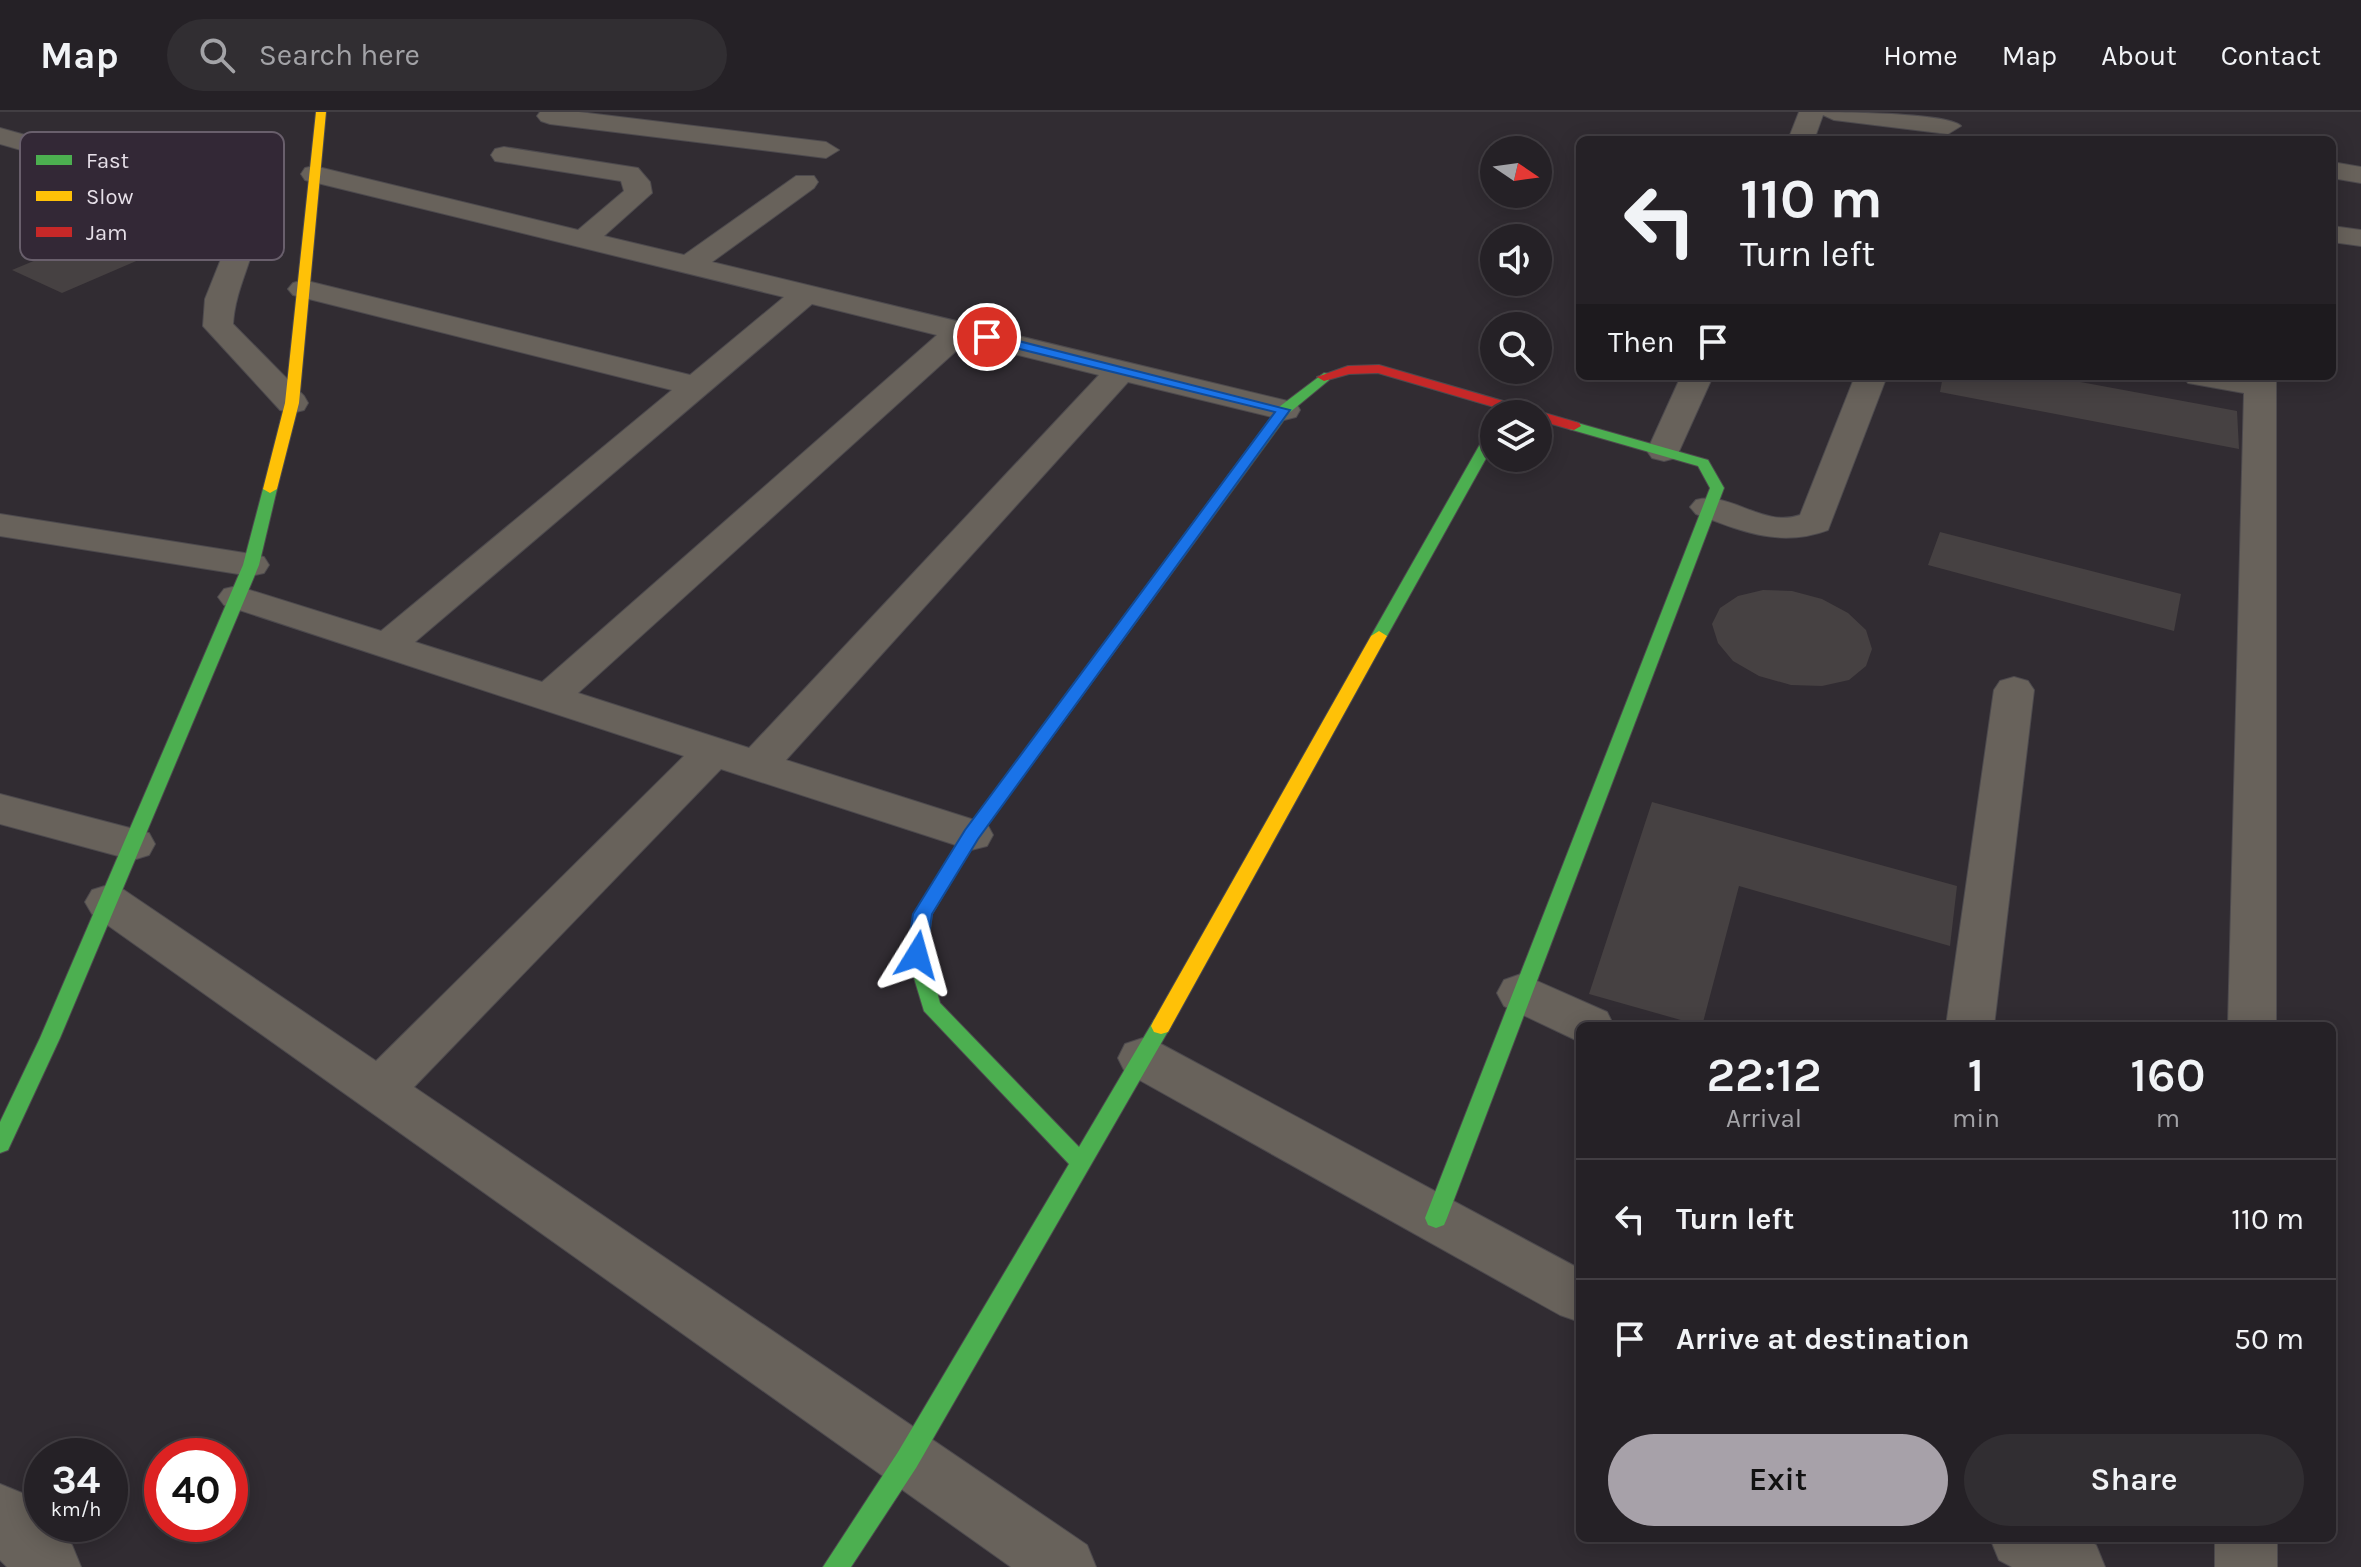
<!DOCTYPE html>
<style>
body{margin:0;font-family:Karla,sans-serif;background:#312e32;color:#f1f3f6;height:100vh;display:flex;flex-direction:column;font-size:30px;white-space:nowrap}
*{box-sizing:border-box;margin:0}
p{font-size:26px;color:#a3a3a7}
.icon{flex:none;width:44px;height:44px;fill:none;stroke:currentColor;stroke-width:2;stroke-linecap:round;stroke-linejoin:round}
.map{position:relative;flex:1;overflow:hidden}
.drawer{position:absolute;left:1576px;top:910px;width:760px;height:520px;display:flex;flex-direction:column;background:#252126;border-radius:12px;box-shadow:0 4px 20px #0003,0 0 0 2px #423e43}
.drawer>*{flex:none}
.top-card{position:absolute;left:1576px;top:24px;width:760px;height:244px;border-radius:12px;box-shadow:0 4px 20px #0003,0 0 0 2px #423e43;background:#252126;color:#f1f3f6;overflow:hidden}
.needle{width:52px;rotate:103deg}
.tools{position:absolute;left:1480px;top:24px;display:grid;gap:16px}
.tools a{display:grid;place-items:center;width:72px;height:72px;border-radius:50%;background:#252126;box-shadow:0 4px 20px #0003,0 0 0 2px #423e43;font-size:40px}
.speed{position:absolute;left:24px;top:1326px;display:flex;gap:16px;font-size:40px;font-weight:700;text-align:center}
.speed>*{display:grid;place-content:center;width:104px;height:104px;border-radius:50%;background:#252126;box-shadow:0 4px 20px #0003,0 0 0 2px #423e43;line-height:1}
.speed small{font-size:20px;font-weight:400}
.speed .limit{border:12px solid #d22;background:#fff;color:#111}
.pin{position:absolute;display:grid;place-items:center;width:68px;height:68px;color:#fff;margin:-34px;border:4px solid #fff;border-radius:50%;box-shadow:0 2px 8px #0007}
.me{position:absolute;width:88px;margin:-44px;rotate:8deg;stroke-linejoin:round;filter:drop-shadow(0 0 6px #0008)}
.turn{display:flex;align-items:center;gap:28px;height:168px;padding:0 32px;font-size:36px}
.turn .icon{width:104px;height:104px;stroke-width:2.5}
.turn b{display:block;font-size:56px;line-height:68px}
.then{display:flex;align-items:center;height:76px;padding:0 32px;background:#0003;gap:16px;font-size:30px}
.eta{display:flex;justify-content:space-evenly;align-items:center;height:136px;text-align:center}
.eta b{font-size:48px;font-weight:600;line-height:56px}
.action{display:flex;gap:16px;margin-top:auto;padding:16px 32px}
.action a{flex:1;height:92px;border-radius:48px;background:#a7a1a9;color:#111;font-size:32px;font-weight:600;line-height:92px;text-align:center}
.action a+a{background:#312e32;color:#f1f3f6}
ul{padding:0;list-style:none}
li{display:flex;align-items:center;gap:24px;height:120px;padding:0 32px;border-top:2px solid #423e43}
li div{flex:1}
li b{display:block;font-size:30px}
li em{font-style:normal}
header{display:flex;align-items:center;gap:48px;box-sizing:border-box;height:112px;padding:0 40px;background:#252126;border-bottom:2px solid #423e43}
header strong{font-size:38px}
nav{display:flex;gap:44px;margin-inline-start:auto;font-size:28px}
.search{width:560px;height:72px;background:#312e32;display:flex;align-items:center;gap:20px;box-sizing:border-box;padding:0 28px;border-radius:44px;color:#a3a3a7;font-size:30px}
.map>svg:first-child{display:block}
</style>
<header>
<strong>Map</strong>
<div class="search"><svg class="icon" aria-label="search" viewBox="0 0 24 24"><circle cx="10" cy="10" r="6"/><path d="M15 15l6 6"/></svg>Search here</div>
<nav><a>Home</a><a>Map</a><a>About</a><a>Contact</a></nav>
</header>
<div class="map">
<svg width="2361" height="1455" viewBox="0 0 2361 1455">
<rect width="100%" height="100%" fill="#312c32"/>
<path fill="#464142" d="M 178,89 L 229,109 L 62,181 L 12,158 Z
M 1943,264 L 2048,264 L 2237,299 L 2239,337 L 1940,280 Z
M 1940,420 L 2181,482 L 2174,519 L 1928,453 Z
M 1763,478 L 1792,479 L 1822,487 L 1848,501 L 1866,518 L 1872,537 L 1866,554 L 1849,568 L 1822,574 L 1791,573 L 1759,564 L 1733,549 L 1718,531 L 1712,512 L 1720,496 L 1738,484 Z
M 1652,690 L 1957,774 L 1950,834 L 1739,774 L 1702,914 L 1589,882 Z"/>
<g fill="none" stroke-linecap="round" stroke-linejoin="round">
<defs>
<path id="street" d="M 540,0 L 579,0 L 826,30 L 839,38 L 826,46 L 550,12 L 541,9 L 537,4 Z
M 1799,0 C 1826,0 1948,0 1961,14 L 1948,22 L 1834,8 L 1823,3 L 1814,28 L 1788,28 Z
M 0,16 L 212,75 C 290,113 237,149 233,212 L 304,284 L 308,291 L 304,298 L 292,301 L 280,298 L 203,214 L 205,187 L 225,137 L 228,115 L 219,99 L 192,87 L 0,32 Z
M 504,35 L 638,56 L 650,70 L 652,81 L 604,124 L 684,143 L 796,64 L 814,64 L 818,70 L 814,76 L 712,150 L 1296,291 L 1300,298 L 1296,305 L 1284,308 L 1128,270 L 786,648 L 987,712 L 993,723 L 987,734 L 971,738 L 721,657 L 414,975 L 1087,1433 L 1096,1455 L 1011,1455 L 92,802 L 85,790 L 92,778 L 108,773 L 124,778 L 376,949 L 684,644 L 224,493 L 218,485 L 224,477 L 237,474 L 381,519 L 672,278 L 293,183 L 288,177 L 293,171 L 303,168 L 690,263 L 784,185 L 305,68 L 301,62 L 305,56 L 314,54 L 578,118 L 624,79 L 621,69 L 495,49 L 491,43 L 495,37 ZM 812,192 L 937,223 L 542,570 L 415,530 ZM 966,230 L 1099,263 L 749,636 L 578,581 Z
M 2332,50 L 2361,55 L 2361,71 L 2332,66 Z
M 2332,114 L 2361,118 L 2361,134 L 2332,130 Z
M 1681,264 L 1713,264 L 1676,346 L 1664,349 L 1652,346 L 1647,339 Z
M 1855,264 L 1887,264 L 1828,418 C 1780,436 1741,419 1696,402 L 1690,395 L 1696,388 C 1731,379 1763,416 1800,403 Z
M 2183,264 L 2276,264 L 2276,914 L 2228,914 L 2244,281 L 2188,271 Z
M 0,402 L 251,442 L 264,445 L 269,453 L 264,461 L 251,464 L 0,424 Z
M 2014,565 L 2028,569 L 2034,578 L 1994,914 L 1946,914 L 1994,578 L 2000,569 Z
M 0,682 L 149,721 L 155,732 L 149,743 L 133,748 L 0,712 Z
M 1521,862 L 1607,900 L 1614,914 L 1580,914 L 1580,930 L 1504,894 L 1497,881 L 1504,868 Z
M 1143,926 L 1161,932 L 1580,1157 L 1580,1210 L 1560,1203 L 1125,960 L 1118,946 L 1125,932 Z
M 0,1372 L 22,1381 L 42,1402 L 42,1412 L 52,1412 L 72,1433 L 81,1455 L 7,1455 L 0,1448 Z
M 1990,1426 L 2084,1426 L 2096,1433 L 2105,1455 L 2012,1455 L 1999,1448 Z
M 2215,1426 L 2277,1426 L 2277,1455 L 2215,1455 Z"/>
<path id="fast" d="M 1324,261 L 1329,262 L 1329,268 L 1289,301 L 977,727 L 932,802 L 927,843 L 940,891 L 1079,1035 L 1154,908 L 1161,906 L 1168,908 L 1171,914 L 916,1356 L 851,1455 L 823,1455 L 898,1340 L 1069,1052 L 924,899 L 907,843 L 914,802 L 965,719 L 1279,295 Z
M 1574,310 L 1708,348 L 1724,376 L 1447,1106 L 1444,1113 L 1436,1116 L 1428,1113 L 1425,1106 L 1710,376 L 1698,354 L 1569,317 L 1567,314 Z
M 1494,316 L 1494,332 L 1387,524 L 1379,529 L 1373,527 L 1371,524 L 1487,320 Z
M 270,373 L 277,377 L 259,453 L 60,926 L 8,1038 L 0,1041 L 0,1010 L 40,926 L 243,453 L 263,377 Z"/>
<path id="slow" d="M 316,0 L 326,0 L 299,291 L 277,377 L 270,381 L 263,377 L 285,291 Z
M 1379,519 L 1387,524 L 1168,920 L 1161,922 L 1154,920 L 1151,914 L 1154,908 L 1371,524 Z"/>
<path id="jam" d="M 1379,253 L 1579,311 L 1581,314 L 1574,318 L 1569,317 L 1538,308 L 1538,302 L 1518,302 L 1378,261 L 1349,262 L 1324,269 L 1317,265 L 1348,254 Z"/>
</defs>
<use href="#street" stroke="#4d4a4e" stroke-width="2"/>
<use href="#fast" stroke="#4d4a4e" stroke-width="2"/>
<use href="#slow" stroke="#4d4a4e" stroke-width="2"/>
<use href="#jam" stroke="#4d4a4e" stroke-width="2"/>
<use href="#street" fill="#68625b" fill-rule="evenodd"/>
<use href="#fast" fill="#4caf50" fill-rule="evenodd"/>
<use href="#slow" fill="#ffc107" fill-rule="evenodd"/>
<use href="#jam" fill="#c62828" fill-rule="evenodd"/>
</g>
<path fill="#1a73e8" stroke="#114b97" stroke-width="2" d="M 987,221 L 1290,298 L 978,727 L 932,802 L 926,843 L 917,851 L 907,843 L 913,802 L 965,718 L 1275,300 L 983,228 L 983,222 Z"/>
<rect x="20" y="20" width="264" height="128" rx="12" fill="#332836" stroke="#695f6c" stroke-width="2"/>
<rect x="36" y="43" width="36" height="10" fill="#4caf50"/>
<rect x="36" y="79" width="36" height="10" fill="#ffc107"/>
<rect x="36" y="115" width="36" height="10" fill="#c62828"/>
<g font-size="22" fill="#e7e0e9">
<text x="86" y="56">Fast</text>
<text x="86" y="92">Slow</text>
<text x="86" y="128">Jam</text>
</g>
</svg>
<div class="tools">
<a><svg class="needle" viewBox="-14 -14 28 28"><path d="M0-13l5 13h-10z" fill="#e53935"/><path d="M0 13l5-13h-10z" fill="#a3a3a7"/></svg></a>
<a><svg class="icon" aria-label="sound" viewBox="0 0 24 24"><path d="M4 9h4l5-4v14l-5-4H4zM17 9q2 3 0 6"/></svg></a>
<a><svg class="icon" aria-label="search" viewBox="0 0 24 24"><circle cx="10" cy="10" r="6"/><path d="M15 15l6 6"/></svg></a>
<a><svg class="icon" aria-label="layers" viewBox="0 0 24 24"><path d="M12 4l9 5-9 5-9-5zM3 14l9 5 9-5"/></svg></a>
</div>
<div class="speed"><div>34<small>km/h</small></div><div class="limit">40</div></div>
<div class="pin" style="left:987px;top:225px;background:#d93025"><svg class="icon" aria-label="arrive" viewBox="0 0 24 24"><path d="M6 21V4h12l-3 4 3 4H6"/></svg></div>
<svg class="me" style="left:917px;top:843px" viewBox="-20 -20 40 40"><path d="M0-17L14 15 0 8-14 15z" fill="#1a73e8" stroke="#fff" stroke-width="4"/></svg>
<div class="top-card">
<div class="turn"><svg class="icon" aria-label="left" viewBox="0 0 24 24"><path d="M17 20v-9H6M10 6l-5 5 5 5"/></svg><div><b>110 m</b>Turn left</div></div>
<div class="then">Then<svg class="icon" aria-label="arrive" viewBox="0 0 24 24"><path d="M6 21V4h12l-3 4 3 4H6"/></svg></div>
</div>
<section class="drawer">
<div class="eta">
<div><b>22:12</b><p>Arrival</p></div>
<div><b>1</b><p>min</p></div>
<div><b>160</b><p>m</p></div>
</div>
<ul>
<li><svg class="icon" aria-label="left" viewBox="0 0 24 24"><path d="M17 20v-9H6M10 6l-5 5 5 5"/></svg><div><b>Turn left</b></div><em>110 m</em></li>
<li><svg class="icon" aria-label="arrive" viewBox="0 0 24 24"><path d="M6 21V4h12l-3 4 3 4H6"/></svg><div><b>Arrive at destination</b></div><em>50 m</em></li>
</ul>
<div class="action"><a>Exit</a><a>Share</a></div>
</section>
</div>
